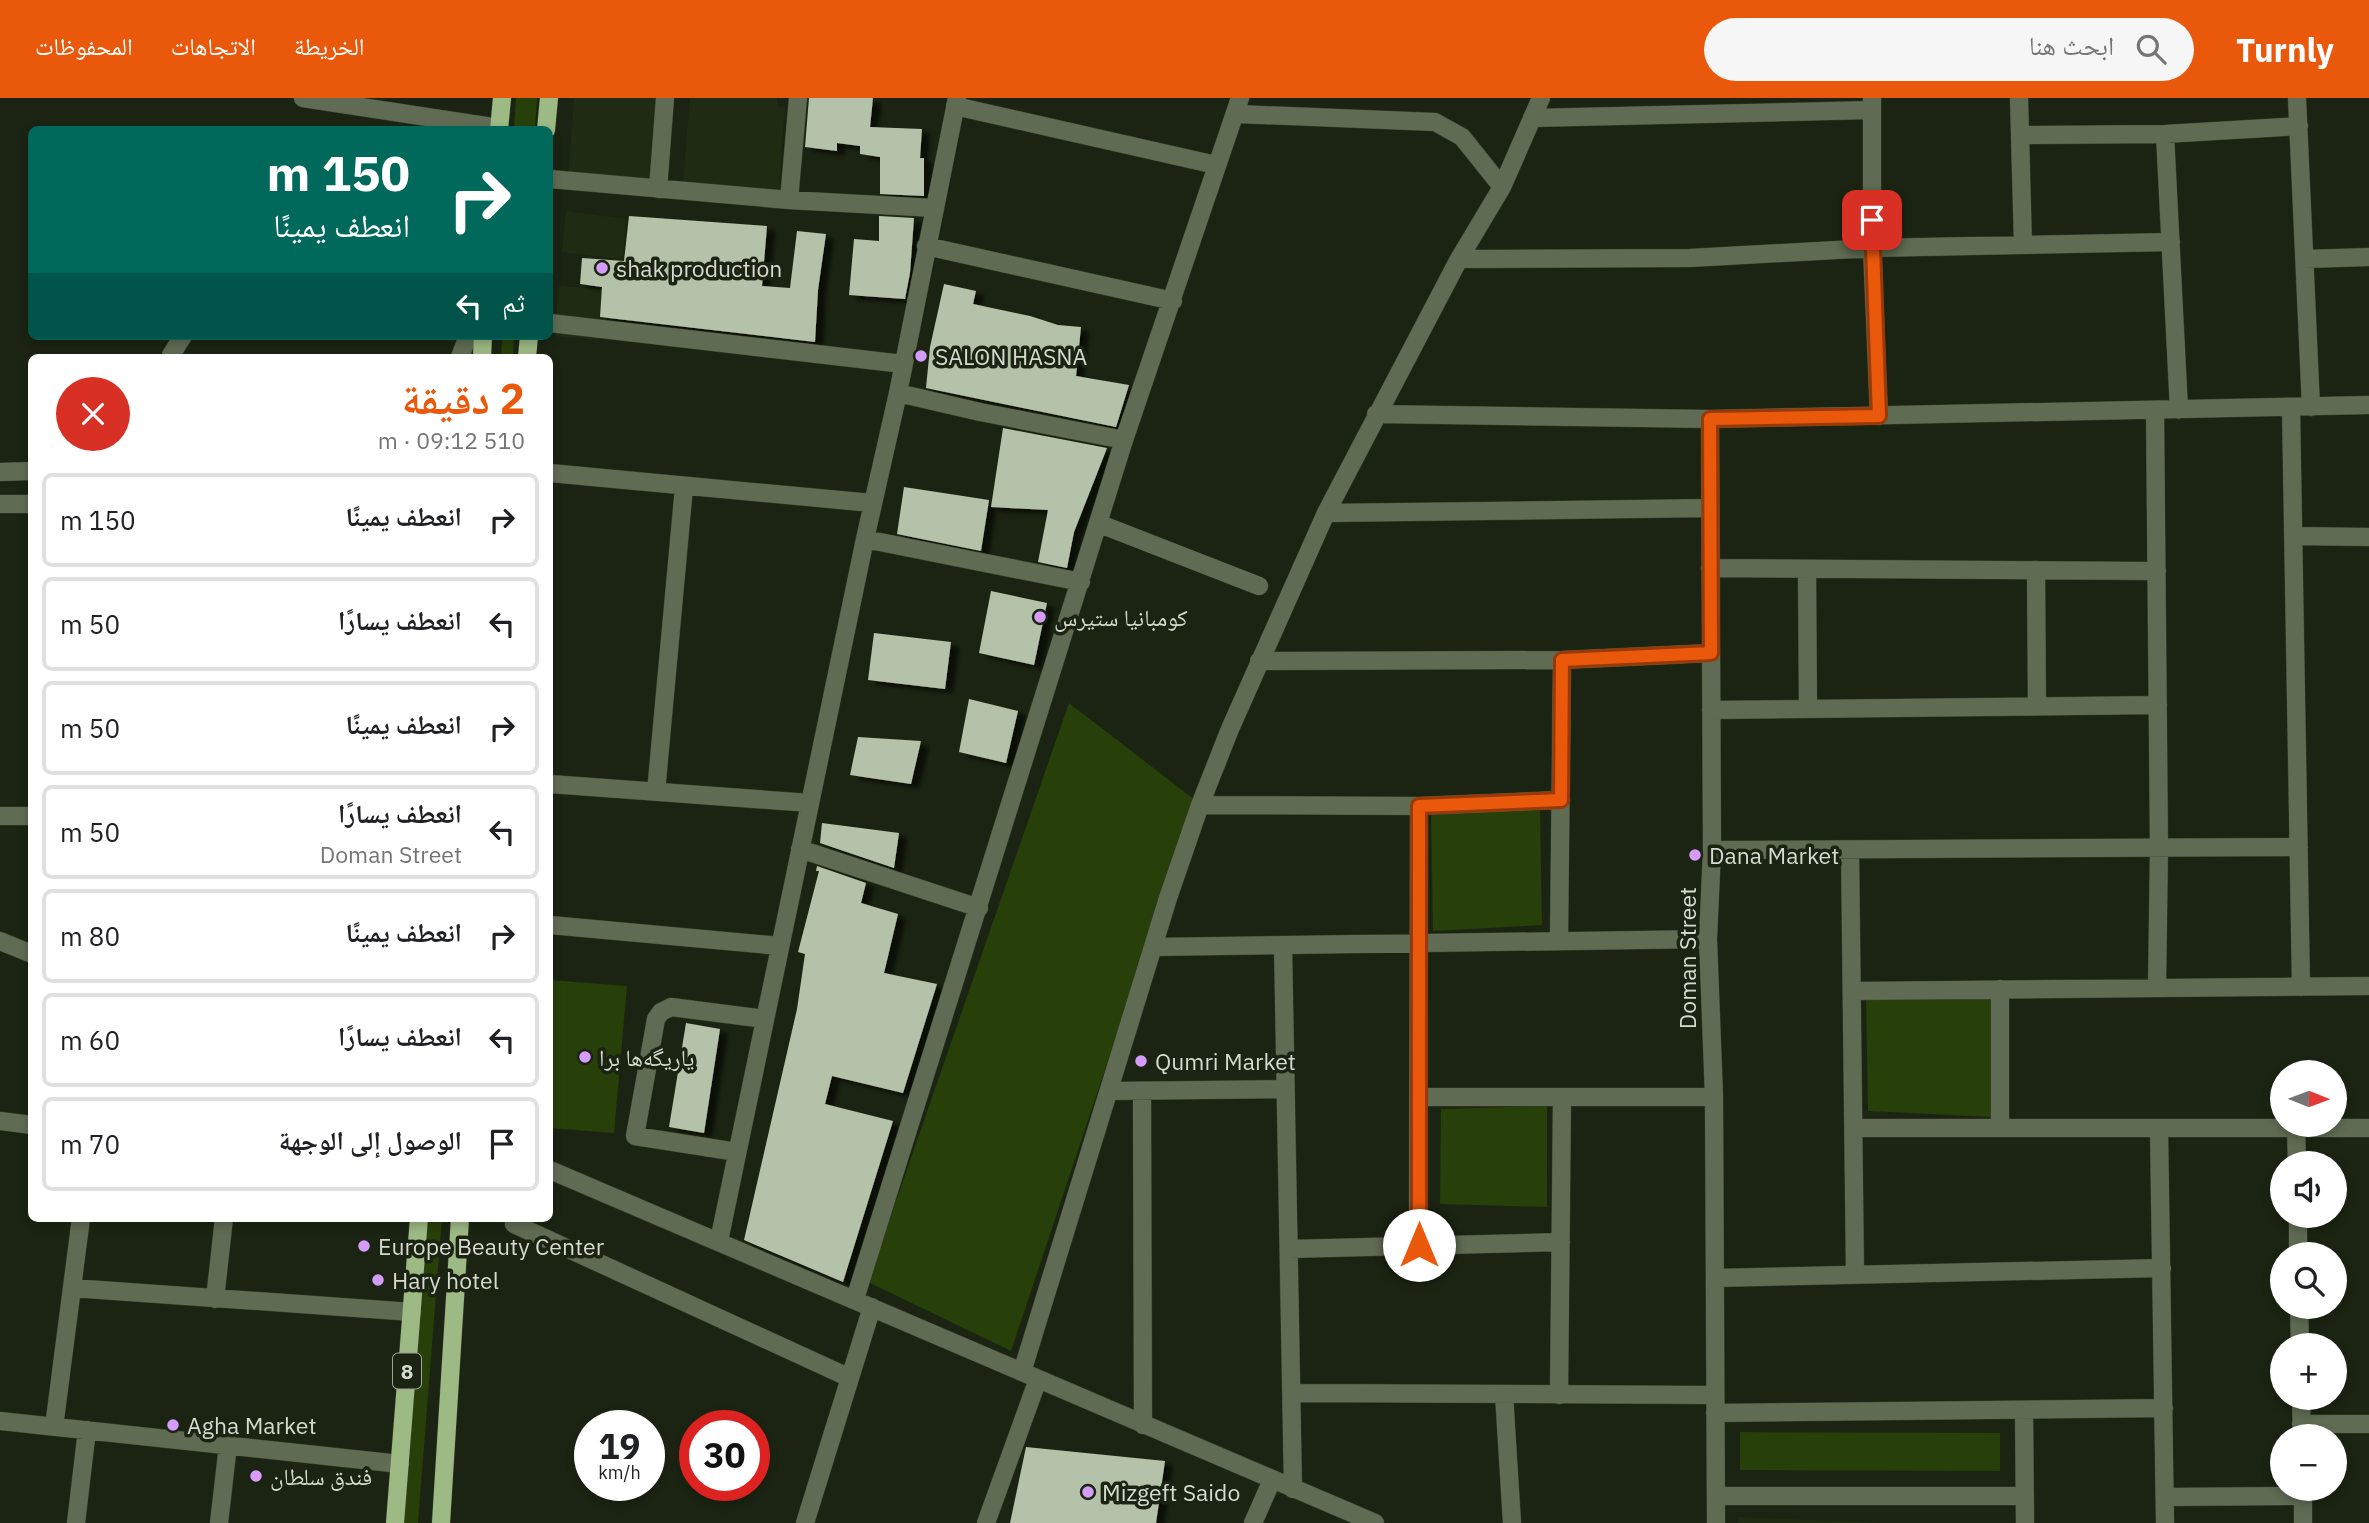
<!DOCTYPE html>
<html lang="ar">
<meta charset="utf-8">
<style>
body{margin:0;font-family:"IBM Plex Sans","Noto Naskh Arabic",sans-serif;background:#f6f6f6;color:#202124;direction:rtl;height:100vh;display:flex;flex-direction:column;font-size:26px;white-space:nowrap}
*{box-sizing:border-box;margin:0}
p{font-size:23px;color:#757577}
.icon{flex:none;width:38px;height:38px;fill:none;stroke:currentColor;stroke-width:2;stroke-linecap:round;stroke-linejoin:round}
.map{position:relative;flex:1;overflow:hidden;direction:ltr}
.panel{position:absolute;left:28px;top:256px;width:525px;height:868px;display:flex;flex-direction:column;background:#fff;border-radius:10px;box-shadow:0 4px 10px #0003;direction:rtl}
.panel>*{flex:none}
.banner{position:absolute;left:28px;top:28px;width:525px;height:214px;border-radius:10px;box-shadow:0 4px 10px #0003;direction:rtl;background:#00695c;color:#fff;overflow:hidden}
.needle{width:46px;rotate:91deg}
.fabs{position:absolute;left:2270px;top:962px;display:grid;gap:14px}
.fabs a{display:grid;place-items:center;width:77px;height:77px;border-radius:50%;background:#fff;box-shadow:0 4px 10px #0003;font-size:35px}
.speed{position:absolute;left:574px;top:1312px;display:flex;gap:14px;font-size:35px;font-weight:700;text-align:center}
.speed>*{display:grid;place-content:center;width:91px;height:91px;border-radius:50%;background:#fff;box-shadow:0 4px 10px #0003;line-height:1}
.speed small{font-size:18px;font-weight:400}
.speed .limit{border:10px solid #d22;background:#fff;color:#111}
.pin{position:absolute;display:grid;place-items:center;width:60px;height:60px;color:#fff;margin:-30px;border-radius:14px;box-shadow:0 4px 10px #0006}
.me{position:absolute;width:77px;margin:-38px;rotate:0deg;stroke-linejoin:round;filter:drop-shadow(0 0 5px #0008)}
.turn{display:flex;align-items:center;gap:24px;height:147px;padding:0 28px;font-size:32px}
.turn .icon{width:91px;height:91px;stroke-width:2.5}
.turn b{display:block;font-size:49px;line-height:60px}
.then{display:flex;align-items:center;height:66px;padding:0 28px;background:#0003;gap:14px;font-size:26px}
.round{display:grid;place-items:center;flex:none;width:74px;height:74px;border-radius:37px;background:#f6f6f6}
.overview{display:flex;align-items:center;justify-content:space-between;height:119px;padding:0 28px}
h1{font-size:42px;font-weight:800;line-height:52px;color:#ea580c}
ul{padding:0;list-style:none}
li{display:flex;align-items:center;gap:21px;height:94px;margin:0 14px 10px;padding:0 14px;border:4px solid #e0e0e0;border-radius:10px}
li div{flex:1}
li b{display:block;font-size:26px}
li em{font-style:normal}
header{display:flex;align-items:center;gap:42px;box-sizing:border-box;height:98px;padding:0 35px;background:#ea580c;color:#fff}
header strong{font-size:33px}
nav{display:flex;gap:38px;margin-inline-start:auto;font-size:24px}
.search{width:490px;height:63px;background:#f6f6f6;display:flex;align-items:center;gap:18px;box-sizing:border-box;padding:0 24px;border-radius:38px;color:#757577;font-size:26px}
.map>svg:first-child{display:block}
</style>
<header>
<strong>Turnly</strong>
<div class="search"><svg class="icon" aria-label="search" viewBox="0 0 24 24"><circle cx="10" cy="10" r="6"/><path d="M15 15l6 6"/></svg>ابحث هنا</div>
<nav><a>الخريطة</a><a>الاتجاهات</a><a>المحفوظات</a></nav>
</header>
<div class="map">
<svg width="2369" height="1425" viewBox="0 0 2369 1425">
<defs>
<filter id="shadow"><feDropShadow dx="8" dy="4.5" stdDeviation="2" flood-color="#0009"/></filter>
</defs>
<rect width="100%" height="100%" fill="#1b2412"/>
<path fill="#1f2c13" d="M 574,0 L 660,0 L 653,89 L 568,83 Z
M 690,0 L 777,0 L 777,8 L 785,9 L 778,102 L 682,94 Z
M 566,113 L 626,121 L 623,161 L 562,154 Z
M 559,188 L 602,191 L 598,242 L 555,238 Z
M 1738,1419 L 1883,1425 L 1738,1425 Z"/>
<path fill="#273f09" d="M 516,0 L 537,0 L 535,31 L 514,31 Z
M 502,238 L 514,238 L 513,259 L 501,259 Z
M 1069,605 L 1195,702 L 1011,1253 L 868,1184 Z
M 1540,712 L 1542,827 L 1433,833 L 1431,716 Z
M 550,882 L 627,888 L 614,1035 L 550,1030 Z
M 1866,898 L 1991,900 L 1991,1019 L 1868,1013 Z
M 1547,1008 L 1547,1109 L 1440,1106 L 1441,1011 Z
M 427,1120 L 442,1120 L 418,1425 L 401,1425 Z
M 1740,1334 L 2000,1335 L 2000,1373 L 1740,1372 Z"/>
<path fill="#b5c2aa" filter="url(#shadow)" d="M 809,0 L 873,0 L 870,29 L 922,31 L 920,60 L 924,60 L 924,98 L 880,96 L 880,59 L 860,56 L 860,48 L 837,45 L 837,53 L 805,49 Z
M 629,118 L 767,128 L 762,188 L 790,190 L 797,133 L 826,136 L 818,192 L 815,244 L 600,219 L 602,189 L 580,186 L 582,160 L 624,163 Z
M 879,118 L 914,120 L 910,175 L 905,201 L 849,197 L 854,141 L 879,143 Z
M 944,186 L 976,193 L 973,206 L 1030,218 L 1058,227 L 1081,229 L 1076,278 L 1129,287 L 1116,329 L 926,290 L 930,249 Z
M 1003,330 L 1107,350 L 1074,434 L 1067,470 L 1038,464 L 1048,412 L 991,409 Z
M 904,389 L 989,402 L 981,453 L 897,436 Z
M 991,493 L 1047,505 L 1034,567 L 979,555 Z
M 874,535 L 951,544 L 945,591 L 868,582 Z
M 969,601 L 1018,613 L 1006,665 L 959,654 Z
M 858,639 L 921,643 L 911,686 L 850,677 Z
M 822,725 L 899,735 L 894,770 L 820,745 Z
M 817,768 L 866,785 L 861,805 L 898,816 L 884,875 L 937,886 L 903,995 L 832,978 L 825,1006 L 893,1023 L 843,1184 L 744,1142 L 797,911 L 805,856 L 798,854 L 819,773 L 816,773 Z
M 686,925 L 720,931 L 704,1035 L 669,1029 Z
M 1026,1349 L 1165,1363 L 1156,1425 L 1010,1425 Z"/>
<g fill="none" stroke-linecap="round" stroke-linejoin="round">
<defs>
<path id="minor" d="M 303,0 L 499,30
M 1872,0 L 1872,150 L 1879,318
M 2019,0 L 2023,147
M 2297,0 L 2311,309
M 955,8 L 1216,67
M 1236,16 L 1435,24 L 1462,39 L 1502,89
M 1532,20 L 1872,12
M 2165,36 L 2179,312
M 2020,37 L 2165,36 L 2299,28
M 550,81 L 789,102 L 934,110
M 658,91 L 665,0
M 789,102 L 798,0
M 926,148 L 1173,203
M 1459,161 L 1690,160 L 1872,150 L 2171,144
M 2305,161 L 2369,159
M 550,225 L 903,266
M 171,257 L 183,238
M 460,259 L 468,238
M 898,295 L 980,314 L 1124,342
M 2291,310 L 2301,889
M 2155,313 L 2159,750 L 2157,890
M 1376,316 L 1710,321 L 2369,307
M 1710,321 L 1712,752 L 1708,841 L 1714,999 L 1716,1425
M 0,374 L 32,373
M 550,375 L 872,405
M 0,406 L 32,406
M 1326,415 L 1710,410
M 1100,426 L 1259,488
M 2294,438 L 2369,439
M 865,441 L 1081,484
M 1710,470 L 2157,473
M 1807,471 L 1808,611
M 2036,472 L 2037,608
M 1259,563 L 1562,562 L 1711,555
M 1711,612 L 2158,607
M 550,686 L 810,705
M 656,694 L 684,389
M 1200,707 L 1419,708 L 1561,702
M 0,718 L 32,718
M 800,751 L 979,810
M 1712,752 L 2299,749
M 1850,752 L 1855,1176
M 550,827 L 780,848
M 0,843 L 32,856
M 1559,843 L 1562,562
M 1283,847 L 1293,1391
M 1153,849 L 1708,841
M 1852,893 L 2369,888
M 1109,993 L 1285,991
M 1142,993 L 1143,1327
M 1419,999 L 1714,999
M 0,1023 L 32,1027
M 1854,1030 L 2369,1030
M 2000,1030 L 2000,891
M 2159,1030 L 2165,1425
M 2296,1030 L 2297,1066
M 737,1054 L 635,1038 L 656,921 L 661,914 L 671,909 L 765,921
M 550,1072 L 1375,1425
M 2298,1118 L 2298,1157
M 514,1126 L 850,1280
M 719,1143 L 865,441 L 898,295 L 957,0
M 1418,1147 L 1419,708
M 1289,1151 L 1561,1144
M 1715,1180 L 2162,1170
M 72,1190 L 412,1214
M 215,1201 L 224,1120
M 855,1201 L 1124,342 L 1240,0
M 2299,1209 L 2300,1248
M 1022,1274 L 1168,800 L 1200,707 L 1230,631 L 1326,415 L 1459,161 L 1502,89 L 1541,0
M 1293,1295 L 1715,1297
M 1504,1296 L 1512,1425
M 1559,1297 L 1562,999
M 2301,1300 L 2302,1339
M 2024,1312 L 2025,1425
M 1715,1315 L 2164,1310
M 0,1323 L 400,1366
M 2301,1326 L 2369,1326
M 54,1329 L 81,1120
M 2303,1391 L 2303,1425
M 1716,1398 L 2025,1398
M 2165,1399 L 2303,1398
M 76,1425 L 87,1332
M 219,1425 L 228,1347
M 805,1425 L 872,1209
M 986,1425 L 1038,1281
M 1253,1425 L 1272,1382"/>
<path id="major" d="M 499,32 L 502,0
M 546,32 L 549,0
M 482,259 L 483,238
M 527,259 L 529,238
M 395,1425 L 419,1120
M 441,1425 L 460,1120"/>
</defs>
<use href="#minor" stroke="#394130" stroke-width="19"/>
<use href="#major" stroke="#394130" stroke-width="19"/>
<use href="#minor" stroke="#5f6c53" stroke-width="18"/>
<use href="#major" stroke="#9db984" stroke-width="18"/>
</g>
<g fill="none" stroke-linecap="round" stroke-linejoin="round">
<defs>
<path id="route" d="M 1419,1147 L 1419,708 L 1561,702 L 1562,562 L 1711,555 L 1710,321 L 1879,318 L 1872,122"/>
</defs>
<use href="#route" stroke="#983908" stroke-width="18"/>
<use href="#route" stroke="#ea580c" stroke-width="12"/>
</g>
<g fill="#d59cfb" stroke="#1b2412" stroke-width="2.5">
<circle cx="602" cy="170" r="7"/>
<circle cx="921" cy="258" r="7"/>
<circle cx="1040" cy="519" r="7"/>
<circle cx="1695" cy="757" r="7"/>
<circle cx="585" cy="959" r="7"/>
<circle cx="1141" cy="963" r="7"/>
<circle cx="364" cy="1148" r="7"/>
<circle cx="378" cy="1182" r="7"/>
<circle cx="173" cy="1327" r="7"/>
<circle cx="256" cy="1378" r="7"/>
<circle cx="1088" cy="1394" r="7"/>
</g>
<g text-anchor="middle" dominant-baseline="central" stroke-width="7" stroke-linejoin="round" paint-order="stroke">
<rect fill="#1b2412" stroke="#9ca396" stroke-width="2" x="393" y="1255.5" width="28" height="35" rx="5"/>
<g font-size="21" font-weight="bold" fill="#d4dacf">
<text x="407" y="1273">8</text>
</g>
<g font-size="23" fill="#d4dacf" stroke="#1b2412" text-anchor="start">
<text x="616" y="170">shak production</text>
<text x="935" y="258">SALON HASNA</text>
<text x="1054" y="519">كومبانيا ستيرس</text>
<text x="1709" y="757">Dana Market</text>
<text x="599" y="959">یاریگەها برا</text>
<text x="1155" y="963">Qumri Market</text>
<text x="378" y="1148">Europe Beauty Center</text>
<text x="392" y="1182">Hary hotel</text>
<text x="187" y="1327">Agha Market</text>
<text x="270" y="1378">فندق سلطان</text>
<text x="1102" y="1394">Mizgeft Saido</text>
</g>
<g font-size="23" fill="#d4dacf" stroke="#1b2412">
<text transform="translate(1687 860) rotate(-90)">Doman Street</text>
</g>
</g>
</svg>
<div class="fabs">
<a><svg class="needle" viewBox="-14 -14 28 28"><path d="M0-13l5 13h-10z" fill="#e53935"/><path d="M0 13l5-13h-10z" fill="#757577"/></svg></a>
<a><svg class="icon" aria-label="sound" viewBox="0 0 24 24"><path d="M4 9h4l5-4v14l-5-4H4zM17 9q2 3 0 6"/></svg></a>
<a><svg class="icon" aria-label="search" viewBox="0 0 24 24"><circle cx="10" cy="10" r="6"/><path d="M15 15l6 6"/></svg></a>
<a>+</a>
<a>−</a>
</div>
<div class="speed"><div>19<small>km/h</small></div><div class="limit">30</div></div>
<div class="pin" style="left:1872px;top:122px;background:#d93025"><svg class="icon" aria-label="arrive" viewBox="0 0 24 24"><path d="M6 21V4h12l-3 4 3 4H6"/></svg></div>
<svg class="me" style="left:1419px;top:1147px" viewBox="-20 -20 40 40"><circle r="19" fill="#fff"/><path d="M0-13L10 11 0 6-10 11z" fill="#ea580c"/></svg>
<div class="banner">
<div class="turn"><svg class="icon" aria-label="right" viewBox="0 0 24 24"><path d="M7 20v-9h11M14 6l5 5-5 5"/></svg><div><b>150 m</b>انعطف يمينًا</div></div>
<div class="then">ثم<svg class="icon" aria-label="left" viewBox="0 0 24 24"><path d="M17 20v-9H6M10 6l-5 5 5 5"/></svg></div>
</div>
<section class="panel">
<div class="overview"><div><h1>2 دقيقة</h1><p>510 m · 09:12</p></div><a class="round" style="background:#d93025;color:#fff"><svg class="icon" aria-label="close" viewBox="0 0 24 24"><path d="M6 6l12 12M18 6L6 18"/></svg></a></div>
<ul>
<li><svg class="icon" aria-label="right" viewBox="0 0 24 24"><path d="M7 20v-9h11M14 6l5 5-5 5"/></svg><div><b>انعطف يمينًا</b></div><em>150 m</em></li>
<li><svg class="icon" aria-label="left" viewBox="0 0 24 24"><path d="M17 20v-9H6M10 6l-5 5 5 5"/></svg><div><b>انعطف يسارًا</b></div><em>50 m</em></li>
<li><svg class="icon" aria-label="right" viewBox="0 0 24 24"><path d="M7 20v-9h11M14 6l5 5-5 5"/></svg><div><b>انعطف يمينًا</b></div><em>50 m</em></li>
<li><svg class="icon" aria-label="left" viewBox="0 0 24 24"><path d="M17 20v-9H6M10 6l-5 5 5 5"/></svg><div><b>انعطف يسارًا</b><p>Doman Street</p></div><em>50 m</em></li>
<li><svg class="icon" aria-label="right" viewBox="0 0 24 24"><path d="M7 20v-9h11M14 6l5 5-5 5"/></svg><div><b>انعطف يمينًا</b></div><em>80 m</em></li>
<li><svg class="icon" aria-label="left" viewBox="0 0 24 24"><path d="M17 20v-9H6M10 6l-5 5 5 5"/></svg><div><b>انعطف يسارًا</b></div><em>60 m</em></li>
<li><svg class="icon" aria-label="arrive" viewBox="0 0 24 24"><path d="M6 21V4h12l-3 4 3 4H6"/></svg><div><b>الوصول إلى الوجهة</b></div><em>70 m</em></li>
</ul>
</section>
</div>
